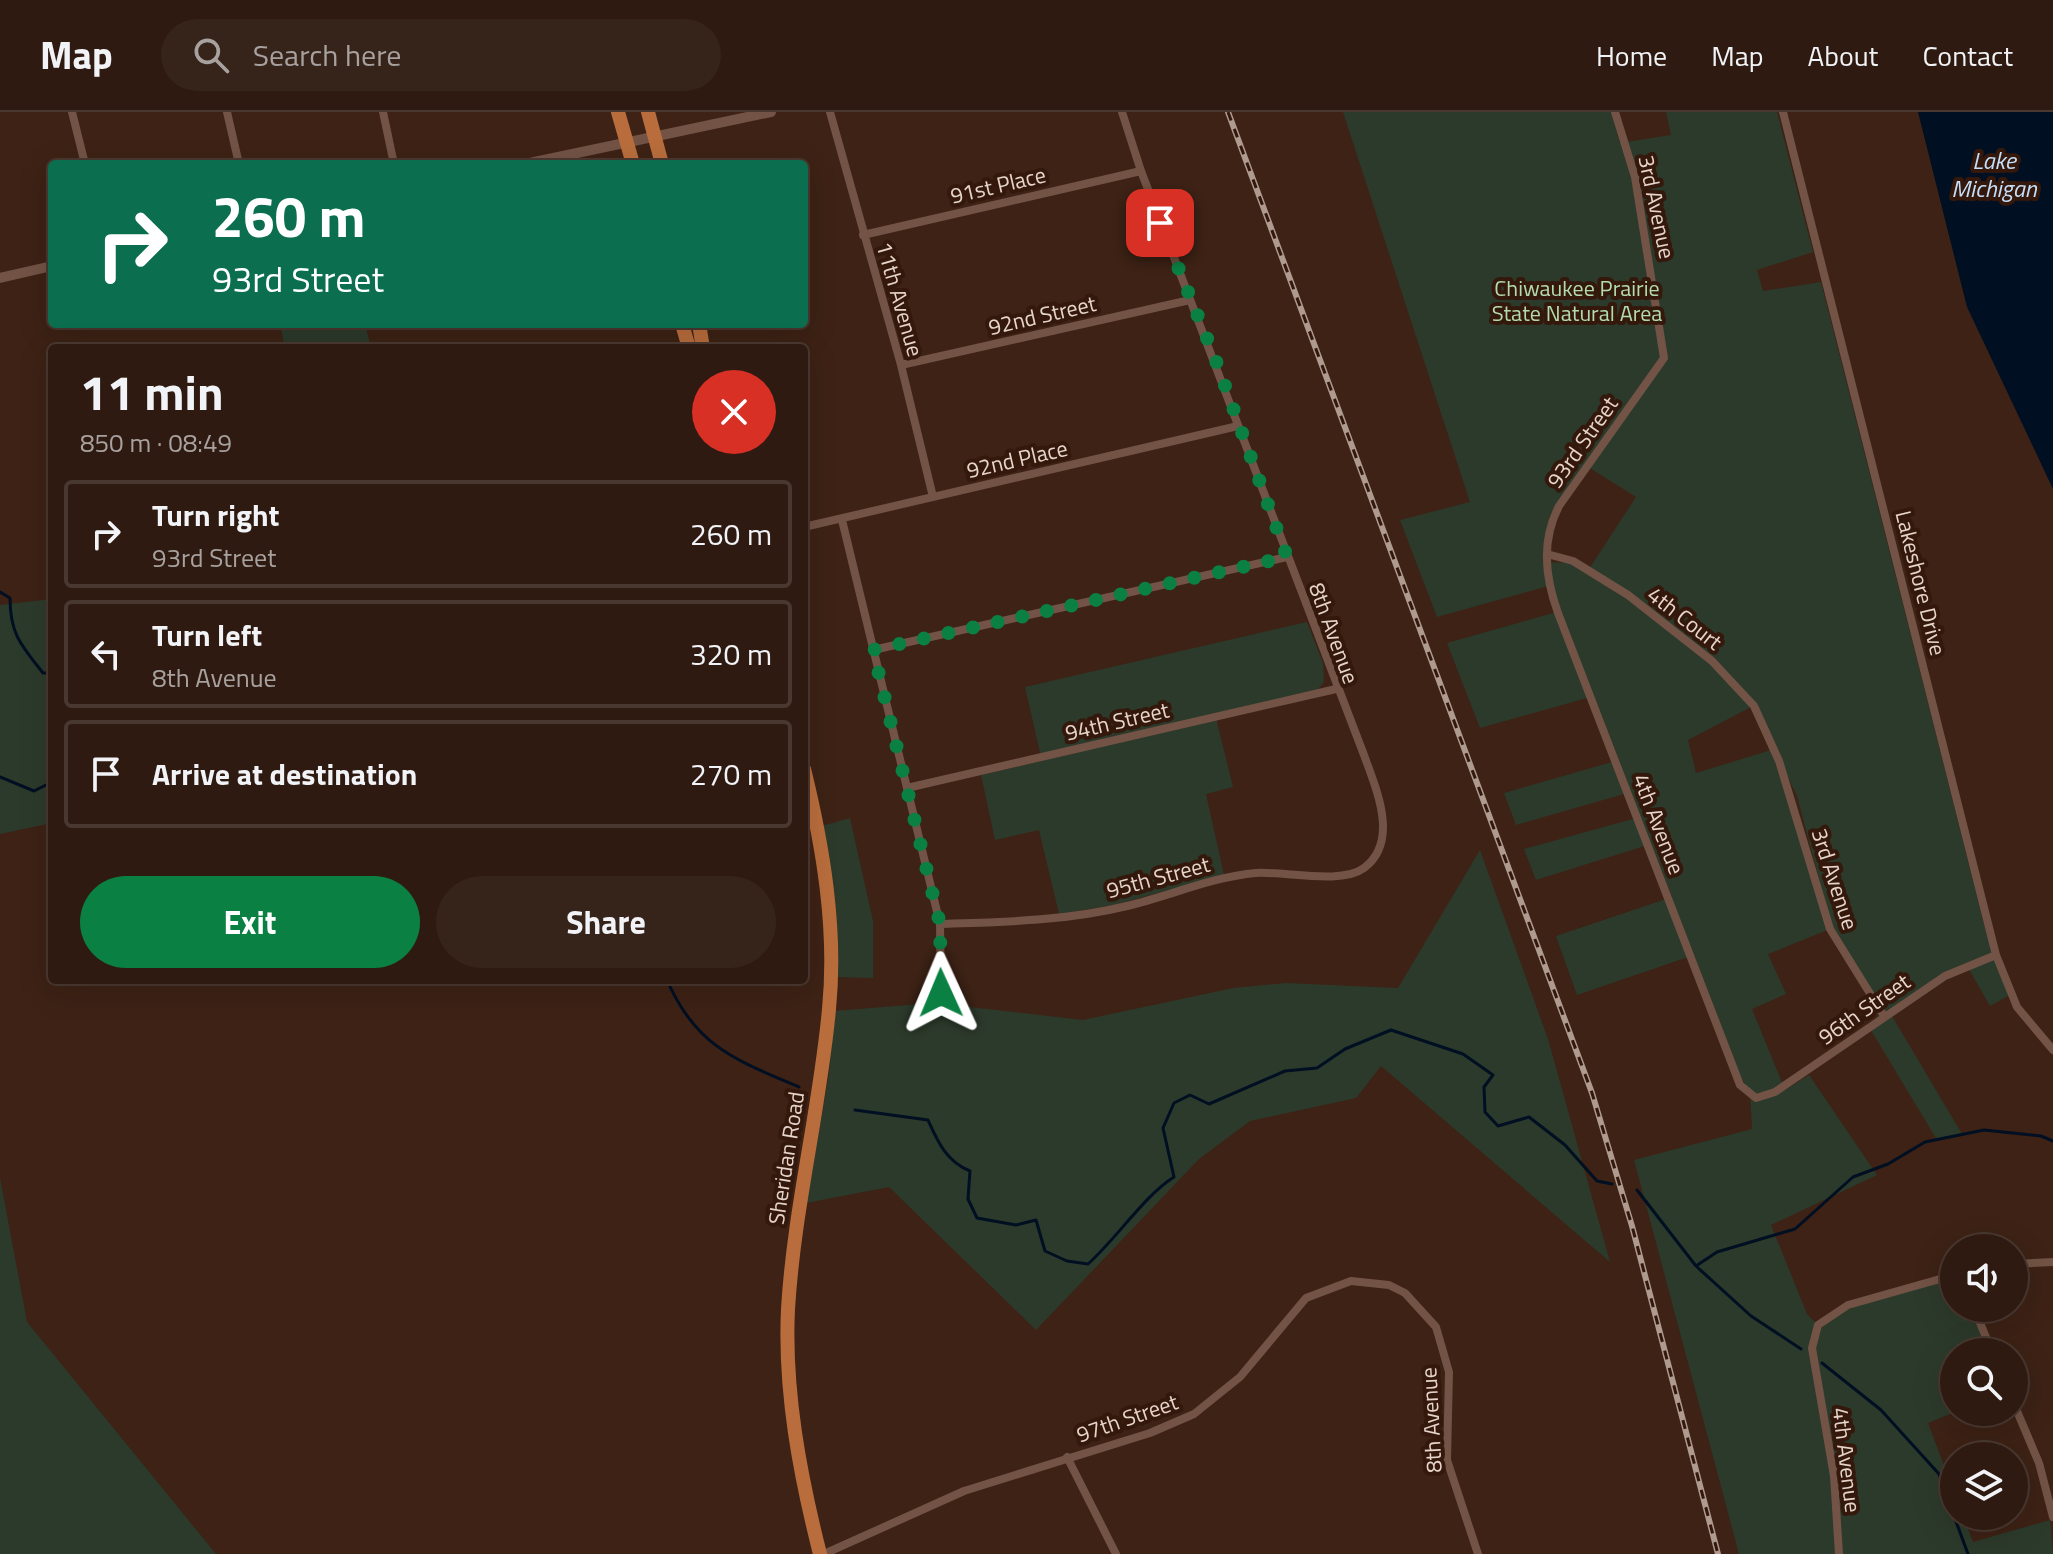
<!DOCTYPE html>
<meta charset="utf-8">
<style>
body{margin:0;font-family:"Titillium Web",sans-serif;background:#362319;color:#f1f3f6;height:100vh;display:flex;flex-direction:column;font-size:30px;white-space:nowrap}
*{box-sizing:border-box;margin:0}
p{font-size:26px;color:#a7a19f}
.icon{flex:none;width:44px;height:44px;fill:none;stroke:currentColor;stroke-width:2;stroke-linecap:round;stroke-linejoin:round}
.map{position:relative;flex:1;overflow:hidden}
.drawer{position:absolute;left:48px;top:232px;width:760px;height:640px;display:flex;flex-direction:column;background:#2e1a10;border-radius:8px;box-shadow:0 8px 32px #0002,0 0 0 2px #493830}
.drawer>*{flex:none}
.hud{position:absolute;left:48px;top:48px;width:760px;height:168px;border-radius:8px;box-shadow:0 8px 32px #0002,0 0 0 2px #493830;background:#0b6e4f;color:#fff;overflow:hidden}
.tools{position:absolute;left:1940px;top:1122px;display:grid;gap:16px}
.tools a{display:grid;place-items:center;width:88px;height:88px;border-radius:50%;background:#2e1a10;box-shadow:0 8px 32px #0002,0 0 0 2px #493830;font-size:40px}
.pin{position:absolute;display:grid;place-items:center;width:68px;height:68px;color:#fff;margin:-34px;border-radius:16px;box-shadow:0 4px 12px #0006}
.me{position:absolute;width:88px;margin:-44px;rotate:359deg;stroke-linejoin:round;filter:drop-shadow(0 0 6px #0008)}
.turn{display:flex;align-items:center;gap:28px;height:168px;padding:0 32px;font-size:36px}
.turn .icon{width:104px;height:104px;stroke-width:2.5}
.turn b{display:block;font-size:56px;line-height:68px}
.round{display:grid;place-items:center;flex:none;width:84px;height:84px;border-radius:42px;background:#362319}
.summary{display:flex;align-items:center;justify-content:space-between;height:136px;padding:0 32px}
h1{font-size:48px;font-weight:700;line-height:60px}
.action{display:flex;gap:16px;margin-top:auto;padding:16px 32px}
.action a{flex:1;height:92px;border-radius:48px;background:#0b8043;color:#fff;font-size:32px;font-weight:700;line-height:92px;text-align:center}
.action a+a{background:#362319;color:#f1f3f6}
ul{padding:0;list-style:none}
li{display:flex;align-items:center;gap:24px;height:108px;margin:0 16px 12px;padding:0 16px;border:4px solid #493830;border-radius:8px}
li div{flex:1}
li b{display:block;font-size:30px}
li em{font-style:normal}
header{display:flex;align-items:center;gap:48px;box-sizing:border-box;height:112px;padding:0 40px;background:#2e1a10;border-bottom:2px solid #493830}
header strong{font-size:38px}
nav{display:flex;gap:44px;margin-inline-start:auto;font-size:28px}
.search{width:560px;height:72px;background:#362319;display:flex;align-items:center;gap:20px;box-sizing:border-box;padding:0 28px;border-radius:44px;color:#a7a19f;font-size:30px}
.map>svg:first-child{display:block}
</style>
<header>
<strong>Map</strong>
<div class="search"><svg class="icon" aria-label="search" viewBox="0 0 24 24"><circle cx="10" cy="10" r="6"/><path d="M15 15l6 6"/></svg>Search here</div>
<nav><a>Home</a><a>Map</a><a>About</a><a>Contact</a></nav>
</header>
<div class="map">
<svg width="2053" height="1442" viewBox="0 0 2053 1442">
<rect width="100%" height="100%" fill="#3d2215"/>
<path fill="#2c3a2b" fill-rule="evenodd" d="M 1343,0 L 1611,0 L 1620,31 L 1671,23 L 1666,0 L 1777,0 L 1813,140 L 1757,158 L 1763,179 L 1821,170 L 1984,812 L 2008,884 L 1990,894 L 1967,854 L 1892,904 L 1962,1022 L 1937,1028 L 1869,915 L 1881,900 L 1835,827 L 1797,684 L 1753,594 L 1688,628 L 1696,661 L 1771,638 L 1830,817 L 1768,842 L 1786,882 L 1752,897 L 1785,978 L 1809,963 L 1877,1063 L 1771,1113 L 1807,1202 L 1821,1216 C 1852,1187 1903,1180 1943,1169 L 1954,1170 L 1954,1196 L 1970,1196 L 1988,1240 L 1954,1240 L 1955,1300 L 1928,1311 L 1954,1380 L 1954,1404 L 1963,1404 L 1973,1430 L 2050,1408 L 2053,1442 L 1739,1442 L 1634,1048 L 1752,1017 L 1750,980 L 1740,964 L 1694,843 L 1577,883 L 1556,824 L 1672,785 L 1651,732 L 1536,768 L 1524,737 L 1640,705 L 1631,680 L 1516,713 L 1504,681 L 1619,648 L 1594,584 L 1480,616 L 1447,531 L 1560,499 L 1552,473 L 1437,505 L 1400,408 L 1470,390 ZM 1585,353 L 1636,385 L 1587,460 L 1572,451 L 1542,450 L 1549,406 Z
M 280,212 L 365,212 L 371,236 L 285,236 Z
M 52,487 L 52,711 L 0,722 L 0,493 Z
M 1307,510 L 1323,551 L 1324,570 L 1318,577 L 1215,602 L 1233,675 L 1206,682 L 1224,763 L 1114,793 L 1059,802 L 1039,718 L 995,728 L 981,663 L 1042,649 L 1025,575 Z
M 850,706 L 873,809 L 873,866 L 834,865 L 822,714 Z
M 1480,738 L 1548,927 L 1610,1150 L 1381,954 L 1356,986 L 1250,1009 L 1199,1047 L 1036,1218 L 889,1075 L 806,1091 L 829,962 L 833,899 L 934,891 L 1083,908 L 1233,876 L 1285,871 L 1398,876 Z
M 0,1066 L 27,1210 L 216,1442 L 0,1442 Z"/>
<path fill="#000f22" d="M 1918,0 L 2053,0 L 2053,377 L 1967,195 Z"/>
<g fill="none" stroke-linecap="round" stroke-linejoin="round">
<path stroke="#000f22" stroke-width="3" d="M 0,480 L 10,486 C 10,522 21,533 43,561 L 52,561
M 0,665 L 34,679 L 52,670
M 667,868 C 696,935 736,948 799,975
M 855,998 L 928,1008 C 938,1030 946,1049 970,1059 L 968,1087 L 977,1106 L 1016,1113 L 1036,1108 L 1045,1139 L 1067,1149 L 1088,1152 C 1117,1126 1145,1083 1174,1065 L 1163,1016 L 1174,991 L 1190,983 L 1209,992 L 1285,959 L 1317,956 L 1345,937 L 1391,918 L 1463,942 L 1493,963 L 1484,975 L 1485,1000 L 1498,1014 L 1529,1005 L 1565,1033 L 1597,1069 L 1612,1072
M 1637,1078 L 1696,1154 L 1751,1204 L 1801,1237
M 1696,1154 L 1717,1140 L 1795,1117 L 1853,1065 L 1888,1052 L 1925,1030 L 1984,1018 L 2041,1024 L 2053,1029
M 1822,1251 L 1881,1298 L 1939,1362 L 1954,1403
M 1954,1404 L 1968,1442"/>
<path stroke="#725345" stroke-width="8" d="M 72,0 L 85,52
M 227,0 L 239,52
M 383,0 L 394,52
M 830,0 L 901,253 L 933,385
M 1615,0 L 1635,65 L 1664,246 L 1559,394 C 1541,429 1545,465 1558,501 L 1740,973 L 1756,986 L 1775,980 L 1945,864 L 1996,843
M 1783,0 L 1996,843 L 2017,895 L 2053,938
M 863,123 L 1141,59
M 901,253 L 1190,188
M 842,408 L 940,812 L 941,881
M 804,415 L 1238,314
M 1547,442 L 1573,449 L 1628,483 L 1712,549 L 1754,594 L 1779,649 L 1830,817 L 1884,904
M 873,538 L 1287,445
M 907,676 L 1336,577
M 940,812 C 1002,810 1066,809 1127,794 C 1170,784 1211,765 1256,761 C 1285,759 1341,773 1364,756 C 1400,729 1376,677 1364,643 L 1141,59 L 1122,0
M 2014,1152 L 2053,1150
M 1974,1196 L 1992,1240
M 2014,1292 L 2039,1351 L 2053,1405
M 1067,1345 L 1116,1442
M 824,1442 L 964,1379 L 1150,1321 L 1194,1302 L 1240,1265 L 1306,1186 L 1351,1169 L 1389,1173 L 1405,1181 L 1436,1215 L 1449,1260 L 1447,1348 L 1478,1442
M 1839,1442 L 1834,1364 L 1812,1236 L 1818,1213 L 1848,1193 L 1954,1163"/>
<path stroke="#725345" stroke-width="10" d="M 525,52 L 771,0
M 0,166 L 52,154"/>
<path stroke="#b96d3c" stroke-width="14" d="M 618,0 L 633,52
M 648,0 L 662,52
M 682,212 L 689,236
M 699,212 L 703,236
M 804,657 C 823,734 837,817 829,897 C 820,997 794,1096 788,1197 C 784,1279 800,1363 820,1442"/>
<defs>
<path id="rail" d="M 1228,0 L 1592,981 L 1632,1114 L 1718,1442"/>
</defs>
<use href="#rail" stroke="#af9a90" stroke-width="6"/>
<use href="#rail" stroke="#33180b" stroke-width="3" stroke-dasharray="9" stroke-linecap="butt"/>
</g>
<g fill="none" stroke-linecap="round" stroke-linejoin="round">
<path stroke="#0b8043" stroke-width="14" stroke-dasharray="0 25.2" d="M 941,881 L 940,812 L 873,538 L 1287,445 L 1215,246 L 1160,111"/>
</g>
<g text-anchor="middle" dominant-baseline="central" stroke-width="8" stroke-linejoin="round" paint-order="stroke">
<g font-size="22" fill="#e7d5cc" stroke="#33180b">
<text transform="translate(998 73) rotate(-13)">91st Place</text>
<text transform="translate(1657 95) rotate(78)">3rd Avenue</text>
<text transform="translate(900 187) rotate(74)">11th Avenue</text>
<text transform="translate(1042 203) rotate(-13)">92nd Street</text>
<text transform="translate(1582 330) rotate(-55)">93rd Street</text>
<text transform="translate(1017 347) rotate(-13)">92nd Place</text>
<text transform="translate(1921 471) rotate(76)">Lakeshore Drive</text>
<text transform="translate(1685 506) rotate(38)">4th Court</text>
<text transform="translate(1334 521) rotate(70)">8th Avenue</text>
<text transform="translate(1117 609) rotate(-13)">94th Street</text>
<text transform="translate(1659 712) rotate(69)">4th Avenue</text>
<text transform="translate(1158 765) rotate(-15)">95th Street</text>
<text transform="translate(1835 767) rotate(72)">3rd Avenue</text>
<text transform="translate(1864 897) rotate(-35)">96th Street</text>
<text transform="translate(786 1046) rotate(-81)">Sheridan Road</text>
<text transform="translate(1127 1306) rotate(-19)">97th Street</text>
<text transform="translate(1431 1308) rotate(-93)">8th Avenue</text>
<text transform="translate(1847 1348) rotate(83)">4th Avenue</text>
</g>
<g font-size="22" fill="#b3dcae" stroke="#33180b">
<text x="1577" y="176">Chiwaukee Prairie<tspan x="1577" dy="25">State Natural Area</tspan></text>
</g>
<g font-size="24" font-style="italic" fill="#c5def9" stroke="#33180b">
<text x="1994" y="48">Lake<tspan x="1994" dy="28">Michigan</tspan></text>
</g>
</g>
</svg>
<div class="tools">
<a><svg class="icon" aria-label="sound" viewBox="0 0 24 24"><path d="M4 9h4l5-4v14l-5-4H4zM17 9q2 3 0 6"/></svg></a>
<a><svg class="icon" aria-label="search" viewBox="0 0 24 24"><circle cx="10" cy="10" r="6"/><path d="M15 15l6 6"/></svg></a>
<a><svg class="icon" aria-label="layers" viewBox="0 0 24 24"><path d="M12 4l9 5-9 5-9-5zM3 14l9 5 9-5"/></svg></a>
</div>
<div class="pin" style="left:1160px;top:111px;background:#d93025"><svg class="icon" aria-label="arrive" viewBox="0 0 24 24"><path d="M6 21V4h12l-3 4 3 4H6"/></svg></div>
<svg class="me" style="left:941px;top:881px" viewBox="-20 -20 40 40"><path d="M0-17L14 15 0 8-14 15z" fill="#0b8043" stroke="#fff" stroke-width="4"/></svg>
<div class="hud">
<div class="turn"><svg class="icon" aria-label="right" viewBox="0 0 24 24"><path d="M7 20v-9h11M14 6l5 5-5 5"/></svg><div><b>260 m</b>93rd Street</div></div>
</div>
<section class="drawer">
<div class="summary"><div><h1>11 min</h1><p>850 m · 08:49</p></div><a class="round" style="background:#d93025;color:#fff"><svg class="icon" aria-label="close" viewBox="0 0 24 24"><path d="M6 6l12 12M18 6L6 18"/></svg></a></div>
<ul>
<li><svg class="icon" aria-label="right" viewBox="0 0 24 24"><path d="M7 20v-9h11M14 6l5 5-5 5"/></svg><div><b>Turn right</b><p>93rd Street</p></div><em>260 m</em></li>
<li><svg class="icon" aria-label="left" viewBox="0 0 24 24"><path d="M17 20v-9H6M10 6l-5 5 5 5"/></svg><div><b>Turn left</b><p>8th Avenue</p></div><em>320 m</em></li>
<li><svg class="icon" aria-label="arrive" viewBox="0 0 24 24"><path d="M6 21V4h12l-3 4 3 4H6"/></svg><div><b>Arrive at destination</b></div><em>270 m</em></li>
</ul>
<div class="action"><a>Exit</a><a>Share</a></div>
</section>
</div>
